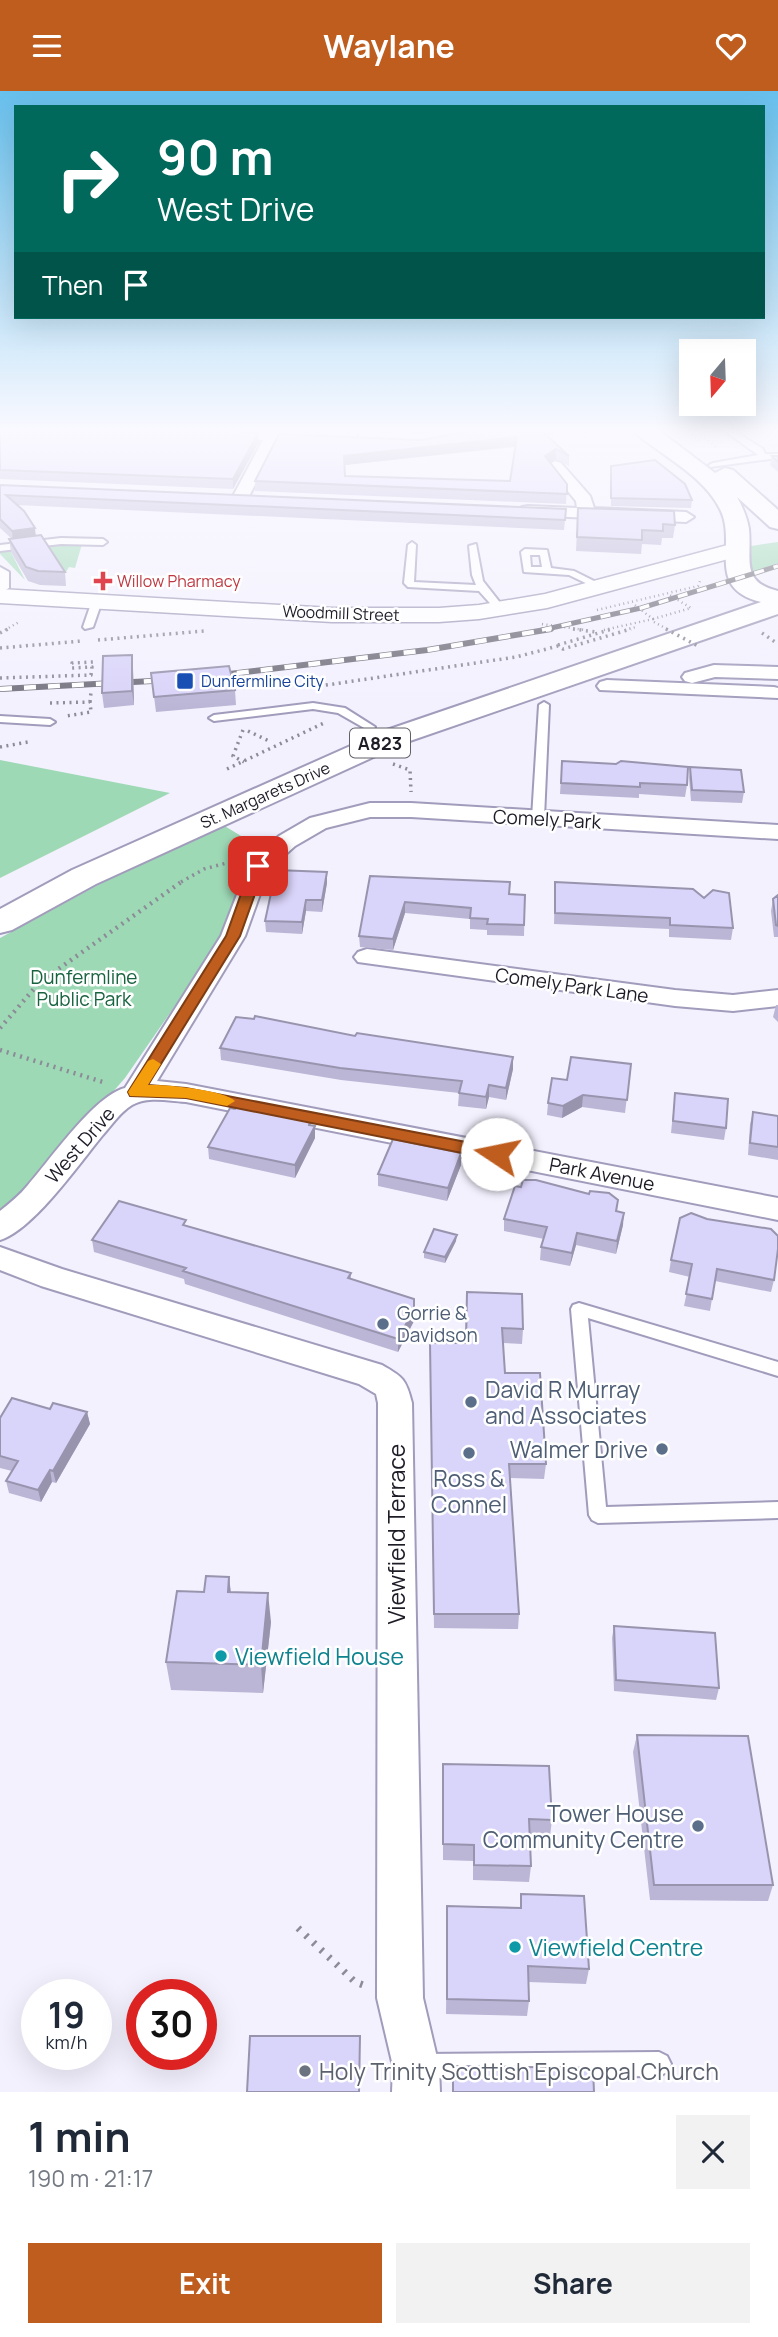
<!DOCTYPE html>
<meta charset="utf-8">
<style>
body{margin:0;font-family:Manrope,sans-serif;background:#f2f2f3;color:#1f2937;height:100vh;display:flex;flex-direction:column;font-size:26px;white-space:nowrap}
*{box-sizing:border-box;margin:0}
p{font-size:23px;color:#747a83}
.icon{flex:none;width:38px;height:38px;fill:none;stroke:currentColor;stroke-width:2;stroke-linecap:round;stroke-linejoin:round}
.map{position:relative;height:2001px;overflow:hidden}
.drawer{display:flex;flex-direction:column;background:#fff;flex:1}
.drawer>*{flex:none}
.hud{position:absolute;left:14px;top:14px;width:751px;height:214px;border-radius:0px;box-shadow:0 7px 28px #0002;background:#00695c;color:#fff;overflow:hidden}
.needle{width:46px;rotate:199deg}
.buttons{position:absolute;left:679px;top:248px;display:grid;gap:14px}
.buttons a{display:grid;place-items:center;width:77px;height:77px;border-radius:0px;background:#fff;box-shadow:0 7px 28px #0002;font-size:35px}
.speed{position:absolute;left:21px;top:1888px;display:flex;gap:14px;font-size:35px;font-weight:700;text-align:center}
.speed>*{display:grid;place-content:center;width:91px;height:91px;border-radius:50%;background:#fff;box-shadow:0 7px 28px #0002;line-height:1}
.speed small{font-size:18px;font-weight:400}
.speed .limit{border:10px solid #d22;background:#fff;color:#111}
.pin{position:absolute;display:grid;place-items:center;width:60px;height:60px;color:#fff;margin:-30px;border-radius:14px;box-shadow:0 4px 10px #0006}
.me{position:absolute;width:77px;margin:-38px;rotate:281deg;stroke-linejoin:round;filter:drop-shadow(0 0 5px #0008)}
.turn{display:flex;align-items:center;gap:24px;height:147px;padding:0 28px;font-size:32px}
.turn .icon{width:91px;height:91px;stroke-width:2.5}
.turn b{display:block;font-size:49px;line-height:60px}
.then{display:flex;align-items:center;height:66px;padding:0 28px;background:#0003;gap:14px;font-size:26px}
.round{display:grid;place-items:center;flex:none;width:74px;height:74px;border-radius:0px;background:#f2f2f3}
.headline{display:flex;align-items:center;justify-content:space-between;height:119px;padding:0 28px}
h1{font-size:42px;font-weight:700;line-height:52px}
.action{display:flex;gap:14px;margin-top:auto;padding:14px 28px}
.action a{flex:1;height:80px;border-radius:0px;background:#be5d1e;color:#fff;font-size:28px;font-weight:700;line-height:80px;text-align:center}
.action a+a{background:#f2f2f3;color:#1f2937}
header{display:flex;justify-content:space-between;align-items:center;height:91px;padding:0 28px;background:#be5d1e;color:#fff;font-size:32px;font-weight:700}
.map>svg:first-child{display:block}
</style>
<header><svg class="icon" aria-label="menu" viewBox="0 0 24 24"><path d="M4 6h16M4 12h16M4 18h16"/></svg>Waylane<svg class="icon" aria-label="heart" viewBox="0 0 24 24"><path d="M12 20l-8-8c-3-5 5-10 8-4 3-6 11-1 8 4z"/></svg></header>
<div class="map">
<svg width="778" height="2001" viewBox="0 0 778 2001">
<rect width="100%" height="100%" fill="#f3f1fe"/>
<path fill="#9ed9b6" d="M 778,451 L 778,472 L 747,483 L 748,458 L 751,455 Z
M 45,453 L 82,453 L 75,477 L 69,476 L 66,481 L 57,480 L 11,461 L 25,489 L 0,463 L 0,459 Z
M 0,669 L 170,702 L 0,787 Z
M 223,734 L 261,757 L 248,777 L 224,844 L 125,987 L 34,1091 L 0,1122 L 0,847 L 161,760 Z"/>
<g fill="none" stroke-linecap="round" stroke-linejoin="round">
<defs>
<path id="service" d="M 351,338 L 359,338 L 355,348 L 351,350 L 347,348 Z
M 566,338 L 592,338 L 588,340 Z
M 722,338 L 731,338 L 763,358 L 765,363 L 778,363 L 778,367 L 710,376 L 709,374 L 713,372 L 758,364 Z
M 61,447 L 103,448 L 107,451 L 103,454 L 61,453 L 0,460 L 0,454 Z
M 412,451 L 416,454 L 414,491 L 476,494 L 472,484 L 469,455 L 476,453 L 483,490 L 505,518 L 503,520 L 497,520 L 479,500 L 408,496 L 404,492 L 408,454 Z
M 525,458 L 547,459 L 551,477 L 574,480 L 606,496 L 598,498 L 569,484 L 524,481 L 521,461 ZM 530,464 L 540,464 L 542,476 L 531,476 Z
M 97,507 L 102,510 L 93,536 L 85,538 L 83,536 L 92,510 Z
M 544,611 L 549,614 L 544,727 L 538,730 L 532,727 L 539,614 Z
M 313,612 L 345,617 L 375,636 L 374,638 L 366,638 L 338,622 L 313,618 L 214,630 L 209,627 L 214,624 Z
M 0,625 L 50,628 L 55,631 L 50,634 L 0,631 Z
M 579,1212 L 778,1271 L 778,1285 L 588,1227 L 606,1416 L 778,1411 L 778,1427 L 598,1432 L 592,1429 L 589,1424 L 571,1218 L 573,1214 Z
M 659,1961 L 667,1965 L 671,1973 L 667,1981 L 659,1985 L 421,1987 L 413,1983 L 409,1975 L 413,1967 L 421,1963 Z"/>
<path id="minor" d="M 220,338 L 316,342 L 324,347 L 316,352 L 278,350 L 248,407 L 240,412 L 232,407 L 263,349 L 215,346 L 212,343 L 215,340 Z
M 555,370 L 561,372 L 590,405 L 594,417 L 686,421 L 694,426 L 686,431 L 522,424 L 520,420 L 522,416 L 528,415 L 577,417 L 576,410 L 547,375 Z
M 0,476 L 9,481 L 9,497 L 0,502 Z
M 714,574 L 778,576 L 778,588 L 715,586 L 692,592 L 685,590 L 682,586 L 685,582 Z
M 607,589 L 774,596 L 778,597 L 778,607 L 600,599 L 597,595 L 600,591 Z
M 370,712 L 411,712 L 778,734 L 778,748 L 411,726 L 370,726 L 326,737 L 295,755 L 269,778 L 245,845 L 157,990 L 186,993 L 778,1107 L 778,1129 L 186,1011 C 169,1010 148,1005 132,1014 C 120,1021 111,1035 102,1045 C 79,1073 33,1139 0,1149 L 0,1120 C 10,1112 20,1104 28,1094 C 50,1069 95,1004 125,997 L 221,845 L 250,770 L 279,745 L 310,727 Z
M 367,858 L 675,899 L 733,904 L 778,899 L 778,915 L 733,920 L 675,915 L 358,871 L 354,866 L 358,861 Z
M 0,1156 L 62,1178 L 382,1274 C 403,1286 406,1288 412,1312 L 423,1907 L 439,1975 L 440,2001 L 392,2001 L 393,1975 L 377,1907 L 378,1312 L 376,1303 L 359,1293 L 41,1195 L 0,1179 Z"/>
<path id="tertiary" d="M 735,452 L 743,454 L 746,459 L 743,464 L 547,517 L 479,528 L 439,531 L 332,531 L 0,512 L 0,498 L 332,517 L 439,517 L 479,514 L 545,503 Z"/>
<path id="primary" d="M 633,338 L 657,338 L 715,382 L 725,377 L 733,379 L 778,419 L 778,438 L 770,436 L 737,406 C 743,417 747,426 749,438 C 752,468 740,491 778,500 L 778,523 L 404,652 L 96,793 L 12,839 L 0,842 L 0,818 L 72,779 L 384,640 L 761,511 C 704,497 738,453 720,418 C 707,392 680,375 658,359 C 649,352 639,347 633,338 Z"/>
</defs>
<use href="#service" stroke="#a19cbb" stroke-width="4"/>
<use href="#minor" stroke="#a19cbb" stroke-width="4"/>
<use href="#tertiary" stroke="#a19cbb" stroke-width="3"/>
<use href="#primary" stroke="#a19cbb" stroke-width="4"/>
<path stroke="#8c8b97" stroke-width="2.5" stroke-dasharray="1 3.5" stroke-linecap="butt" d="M 685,338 L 699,350
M 694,338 L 717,357
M 597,519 L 698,495 L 700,490
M 653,528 L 691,517 L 668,503
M 542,533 L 585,539
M 5,539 L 19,531
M 604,539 L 653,528 L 632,512
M 625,539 L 636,536"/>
<path stroke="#8c8b97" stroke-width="3.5" stroke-dasharray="2 4.5" stroke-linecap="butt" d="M 573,538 L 596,541
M 0,542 L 8,538
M 762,542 L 778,553
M 98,549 L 204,540
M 558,554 L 612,538
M 0,557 L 82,550
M 0,587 L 91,584 L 92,576 L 72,577 L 72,572 L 93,571 L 94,567
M 313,596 L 516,566 L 558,555 L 563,558 L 631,538
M 90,611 L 91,601
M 50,612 L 90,611 L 91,621 L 66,625
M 243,639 L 233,665 L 244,671
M 248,640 L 269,650
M 0,656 L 28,651
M 393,673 L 410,679 L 411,701
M 227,678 L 324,632
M 181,791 L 204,778 L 238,769"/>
<path stroke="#8c8b97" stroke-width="4.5" stroke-dasharray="2 5" stroke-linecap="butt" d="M 0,937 L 40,891 L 184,789
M 0,959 L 106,992"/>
<path stroke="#8c8b97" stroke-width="7" stroke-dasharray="2.5 8" stroke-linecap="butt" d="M 298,1837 L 355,1891 L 366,1895"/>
<use href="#service" fill="#fff" fill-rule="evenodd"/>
<use href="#minor" fill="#fff" fill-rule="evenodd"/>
<use href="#tertiary" fill="#fff" fill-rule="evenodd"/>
<use href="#primary" fill="#fff" fill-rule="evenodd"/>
<defs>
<path id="rail-far1" d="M 542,539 L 641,517 L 778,475"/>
<path id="rail" d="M 213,585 L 427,559 L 551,538
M 0,598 L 171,589"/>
</defs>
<use href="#rail-far1" stroke="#73727e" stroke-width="5"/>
<use href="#rail" stroke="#73727e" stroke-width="6"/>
<use href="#rail-far1" stroke="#fff" stroke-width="3.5" stroke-dasharray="10" stroke-linecap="butt"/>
<use href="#rail" stroke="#fff" stroke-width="4.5" stroke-dasharray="12" stroke-linecap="butt"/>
<path stroke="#8c8b97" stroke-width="2.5" stroke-dasharray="1 3.5" stroke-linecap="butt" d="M 654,531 L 669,539"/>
<path stroke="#8c8b97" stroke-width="3.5" stroke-dasharray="2 4.5" stroke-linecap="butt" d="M 666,538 L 698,555"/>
</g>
<path fill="#bbb6d6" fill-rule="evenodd" d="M 0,338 L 259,351 L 233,398 L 0,388 Z
M 373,338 L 451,338 L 421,343 L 373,341 Z
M 482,338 L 564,338 L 550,342 L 551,347 L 569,365 L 569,375 L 556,368 L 550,371 L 567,393 L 566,413 L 255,400 L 255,390 L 421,349 ZM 515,356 L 510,390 L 345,385 L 345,374 Z
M 772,365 L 778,365 L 778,381 L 770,374 Z
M 611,375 L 692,409 L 691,417 L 611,415 Z
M 0,394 L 566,418 L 564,439 L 17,414 L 36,444 L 65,481 L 66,495 L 40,494 L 28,490 L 11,461 L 9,448 L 11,447 L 0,437 Z
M 578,417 L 675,434 L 673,447 L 662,447 L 661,454 L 642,453 L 641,463 L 576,460 Z
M 132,564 L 133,578 L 134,614 L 104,617 L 102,602 Z
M 151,582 L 235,599 L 236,614 L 156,621 Z
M 562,670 L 687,694 L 685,706 L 639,703 L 639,707 L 560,703 Z
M 690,676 L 744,701 L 742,712 L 691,710 L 689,687 Z
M 370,785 L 509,803 L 525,804 L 524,845 L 487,844 L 487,839 L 470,838 L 470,828 L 405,822 L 393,859 L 360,856 L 359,845 Z
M 555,791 L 733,837 L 731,849 L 669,846 L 669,838 L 554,833 Z
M 327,792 L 322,821 L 306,820 L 302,843 L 266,841 L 265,830 Z
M 778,804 L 778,846 L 774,846 L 771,820 L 773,808 Z
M 776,914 L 778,914 L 778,931 L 773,926 Z
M 220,957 L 513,978 L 506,1009 L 489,1006 L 486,1018 L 458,1015 L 459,1002 L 341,989 L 221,969 Z
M 631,973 L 625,1022 L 582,1016 L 562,1027 L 547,1024 L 548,1012 L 567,989 Z
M 675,1002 L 726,1037 L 724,1049 L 671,1042 Z
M 235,1018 L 310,1030 L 311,1034 L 315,1047 L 295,1087 L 209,1068 L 208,1056 Z
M 753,1021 L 778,1025 L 778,1069 L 748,1064 L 750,1033 Z
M 461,1074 L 447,1110 L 378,1095 L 378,1083 Z
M 589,1103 L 618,1109 L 617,1120 L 623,1134 L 616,1163 L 576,1154 L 570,1175 L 540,1169 L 541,1156 L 544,1148 L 504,1140 L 504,1128 Z
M 187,1135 L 351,1182 L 351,1188 L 414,1230 L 398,1261 L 185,1193 L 184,1188 L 94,1161 L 92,1149 Z
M 456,1150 L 445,1172 L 424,1167 L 424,1161 Z
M 671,1169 L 774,1189 L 771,1201 L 715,1190 L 710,1220 L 684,1215 L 690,1186 L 669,1181 Z
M 466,1216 L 523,1238 L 522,1253 L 503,1252 L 505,1282 L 546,1373 L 544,1388 L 510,1387 L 519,1523 L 518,1538 L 434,1537 L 430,1252 L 465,1252 Z
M 50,1318 L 87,1321 L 90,1333 L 56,1392 L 52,1391 L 41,1411 L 9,1402 L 6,1390 L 12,1380 L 0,1377 L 0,1327 Z
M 229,1486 L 231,1501 L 271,1531 L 263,1602 L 171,1599 L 166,1571 L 204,1501 Z
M 614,1535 L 719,1597 L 716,1609 L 614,1600 L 612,1547 Z
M 637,1644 L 773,1794 L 768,1810 L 650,1809 L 633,1661 Z
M 443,1673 L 552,1729 L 550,1745 L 530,1744 L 531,1775 L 529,1791 L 473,1789 L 473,1770 L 443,1769 Z
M 521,1803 L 589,1878 L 586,1893 L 528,1891 L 529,1910 L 527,1925 L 446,1923 L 447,1815 L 520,1816 Z"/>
<path fill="#9894ae" d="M 421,338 L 451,338 L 421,343 Z
M 538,338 L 564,338 L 538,344 Z
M 258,342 L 259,351 L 233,398 L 233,388 Z
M 517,346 L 516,355 L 345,374 L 344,365 Z
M 556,358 L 556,368 L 544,375 L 545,365 Z
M 35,437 L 36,447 L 13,450 L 12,440 Z
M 132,564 L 133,578 L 134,614 L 132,600 Z
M 327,781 L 327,792 L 322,821 L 322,809 Z
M 306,809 L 306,820 L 302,843 L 302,831 Z
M 405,811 L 405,822 L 393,859 L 393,848 Z
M 513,966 L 513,978 L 506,1009 L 506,997 Z
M 489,994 L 489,1006 L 486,1018 L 486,1006 Z
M 583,1004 L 582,1016 L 562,1027 L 563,1015 Z
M 310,1030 L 311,1042 L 315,1035 L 315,1047 L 295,1087 L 295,1074 Z
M 461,1062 L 461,1074 L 447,1110 L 448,1097 Z
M 624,1122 L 623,1134 L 616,1163 L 617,1150 Z
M 577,1142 L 576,1154 L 570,1175 L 572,1162 Z
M 457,1144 L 456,1150 L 445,1172 L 445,1166 Z
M 414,1218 L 414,1230 L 398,1261 L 398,1248 Z
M 87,1321 L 90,1333 L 56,1392 L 53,1380 Z
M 50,1379 L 52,1391 L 41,1411 L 38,1399 Z
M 229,1486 L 232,1515 L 228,1501 Z
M 268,1502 L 271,1531 L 263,1602 L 261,1574 Z"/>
<path fill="#d9d4f9" stroke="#9894ae" stroke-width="2" fill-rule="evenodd" d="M 0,338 L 156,338 L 258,342 L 233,388 L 0,379 Z
M 482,338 L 544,338 L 551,342 L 545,343 L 569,365 L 556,358 L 545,365 L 567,393 L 567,403 L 255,390 L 279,343 L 421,349 ZM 517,346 L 510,390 L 345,385 L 344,365 Z
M 772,365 L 778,365 L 778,371 Z
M 655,369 L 685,393 L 692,409 L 611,407 L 611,375 Z
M 0,394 L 566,418 L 565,429 L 6,404 L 24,420 L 35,437 L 12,440 L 0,428 Z
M 578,417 L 674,420 L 675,434 L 663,433 L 663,440 L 642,439 L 642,449 L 577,446 Z
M 41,444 L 65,481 L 38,480 L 26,476 L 9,448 Z
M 132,564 L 132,600 L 102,602 L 103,565 Z
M 229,575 L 235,599 L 154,606 L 151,582 Z
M 562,670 L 616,673 L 621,670 L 688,676 L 687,694 L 640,692 L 640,696 L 561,692 Z
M 690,676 L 741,679 L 744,701 L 692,699 Z
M 276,779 L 327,781 L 322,809 L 306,809 L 302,831 L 265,830 Z
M 370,785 L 510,791 L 509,803 L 525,804 L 524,834 L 487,833 L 488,828 L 470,827 L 471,817 L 405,811 L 393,848 L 359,845 Z
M 555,791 L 693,798 L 704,807 L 713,799 L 729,802 L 733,837 L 670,834 L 670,827 L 555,822 Z
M 778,804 L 778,835 L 776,834 L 773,808 Z
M 255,925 L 355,945 L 357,942 L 513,966 L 506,997 L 489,994 L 486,1006 L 459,1002 L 462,990 L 340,977 L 220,957 L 236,926 L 254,928 Z
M 571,966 L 631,973 L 627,1009 L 583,1004 L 563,1015 L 548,1012 L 552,987 L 567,989 Z
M 675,1002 L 728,1008 L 726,1037 L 673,1030 Z
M 237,1015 L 310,1030 L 309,1034 L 315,1035 L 295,1074 L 208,1056 L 230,1017 L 235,1018 Z
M 753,1021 L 778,1025 L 778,1056 L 750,1052 Z
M 393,1048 L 461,1062 L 448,1097 L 378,1083 Z
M 523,1089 L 536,1089 L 589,1103 L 590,1100 L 609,1102 L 618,1109 L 616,1120 L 624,1122 L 617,1150 L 577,1142 L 572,1162 L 541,1156 L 547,1136 L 504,1128 L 515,1095 L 521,1096 Z
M 119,1110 L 186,1129 L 183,1134 L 351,1182 L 348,1187 L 414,1208 L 414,1218 L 398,1248 L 183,1180 L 186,1177 L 92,1149 Z
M 691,1122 L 707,1128 L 771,1138 L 778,1145 L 778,1158 L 774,1189 L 717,1178 L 712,1208 L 686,1203 L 692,1173 L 671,1169 L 680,1127 Z
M 434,1138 L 457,1144 L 445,1166 L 424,1161 Z
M 467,1201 L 522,1203 L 523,1238 L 502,1237 L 505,1282 L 540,1282 L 546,1373 L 509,1373 L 519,1523 L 434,1523 L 430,1252 L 466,1252 Z
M 12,1307 L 50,1318 L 53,1312 L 87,1321 L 53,1380 L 50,1379 L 38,1399 L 6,1390 L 18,1370 L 0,1365 L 0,1327 Z
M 206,1485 L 229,1486 L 228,1501 L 268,1502 L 261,1574 L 166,1571 L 177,1500 L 204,1501 Z
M 614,1535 L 715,1542 L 719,1597 L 616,1589 Z
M 637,1644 L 748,1645 L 773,1794 L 654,1794 Z
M 443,1673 L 549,1675 L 552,1729 L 529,1728 L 531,1775 L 474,1774 L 474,1754 L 443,1753 Z
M 521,1803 L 584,1805 L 589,1878 L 528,1875 L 529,1910 L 447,1908 L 447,1815 L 521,1817 Z
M 250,1945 L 360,1945 L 359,2001 L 247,2001 Z
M 453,1975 L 593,1977 L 594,2001 L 453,2001 Z"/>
<linearGradient id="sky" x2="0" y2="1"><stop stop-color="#67c0ed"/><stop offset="0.55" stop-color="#faf9ff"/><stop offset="1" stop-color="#faf9ff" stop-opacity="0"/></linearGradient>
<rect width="778" height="618" fill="url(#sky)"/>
<path fill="#be5d1e" stroke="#7c3c14" stroke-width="2" d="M 258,771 L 265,775 L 240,845 L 148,994 L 186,997 L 497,1057 L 503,1059 L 505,1063 L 503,1067 L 497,1069 L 186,1007 L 130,1005 L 128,1001 L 226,845 L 251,775 Z"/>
<path fill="#f59e0b" d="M 153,968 L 161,973 L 148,994 C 164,993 225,999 235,1010 L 227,1015 L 186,1007 L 130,1005 L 128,1001 L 148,970 Z"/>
<path fill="#e0444e" stroke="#fff" stroke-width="2.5" d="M99.5 479.5h7v7h7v7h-7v7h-7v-7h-7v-7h7z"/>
<rect fill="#1a4fb4" stroke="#fff" stroke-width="2.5" x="176" y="581" width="18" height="18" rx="3.5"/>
<g fill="#5c6f8a" stroke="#fff" stroke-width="2.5">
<circle cx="383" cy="1233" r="7"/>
<circle cx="471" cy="1311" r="7"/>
<circle cx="662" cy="1358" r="7"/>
<circle cx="469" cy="1362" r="7"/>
<circle cx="698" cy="1735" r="7"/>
</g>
<g fill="#0f9aa8" stroke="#fff" stroke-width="2.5">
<circle cx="221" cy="1565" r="7"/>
<circle cx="515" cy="1856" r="7"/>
</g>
<circle fill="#6b7280" stroke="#fff" stroke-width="2.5" cx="305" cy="1980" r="7"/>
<g text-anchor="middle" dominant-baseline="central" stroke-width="5" stroke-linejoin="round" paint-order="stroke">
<g font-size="16" fill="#be3a42" stroke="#fff" text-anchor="start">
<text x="117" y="490">Willow Pharmacy</text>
</g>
<g font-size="16" fill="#1d1c27" stroke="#fff">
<text transform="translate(341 522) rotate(2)">Woodmill Street</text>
<text transform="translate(265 704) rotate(-24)">St. Margarets Drive</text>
</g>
<g font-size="16" fill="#164399" stroke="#fff" text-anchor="start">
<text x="201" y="590">Dunfermline City</text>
</g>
<rect fill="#fff" stroke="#616068" stroke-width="2" x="350" y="637.5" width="60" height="29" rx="5"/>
<g font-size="18" font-weight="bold" fill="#1d1c27">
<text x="380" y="652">A823</text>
</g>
<g font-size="19" fill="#1d1c27" stroke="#fff">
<text transform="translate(547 728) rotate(3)">Comely Park</text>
<text transform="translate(572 894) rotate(8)">Comely Park Lane</text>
<text transform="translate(80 1054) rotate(-49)">West Drive</text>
<text transform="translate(602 1083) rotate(11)">Park Avenue</text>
</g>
<g font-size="19" fill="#17633f" stroke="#fff">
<text x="84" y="886">Dunfermline<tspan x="84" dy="22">Public Park</tspan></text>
</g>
<g font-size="19" fill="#4e5e75" stroke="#fff" text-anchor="start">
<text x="397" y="1222">Gorrie &amp;<tspan x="397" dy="22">Davidson</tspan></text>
</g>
<g font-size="23" fill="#4e5e75" stroke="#fff" text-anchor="end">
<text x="485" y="1298" text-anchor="start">David R Murray<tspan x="485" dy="26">and Associates</tspan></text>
<text x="648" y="1358">Walmer Drive</text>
<text x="469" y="1387" text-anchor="middle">Ross &amp;<tspan x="469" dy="26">Connel</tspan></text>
<text x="684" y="1722">Tower House<tspan x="684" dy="26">Community Centre</tspan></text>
</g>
<g font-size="23" fill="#1d1c27" stroke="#fff">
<text transform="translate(396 1443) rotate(-90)">Viewfield Terrace</text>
</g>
<g font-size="23" fill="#0d838f" stroke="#fff" text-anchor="start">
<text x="235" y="1565">Viewfield House</text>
<text x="529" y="1856">Viewfield Centre</text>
</g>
<g font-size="23" fill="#5b616d" stroke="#fff" text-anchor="start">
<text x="319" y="1980">Holy Trinity Scottish Episcopal Church</text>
</g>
</g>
</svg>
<div class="buttons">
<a><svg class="needle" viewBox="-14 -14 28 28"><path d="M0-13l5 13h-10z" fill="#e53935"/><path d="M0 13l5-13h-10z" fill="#747a83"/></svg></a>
</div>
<div class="speed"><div>19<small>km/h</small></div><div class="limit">30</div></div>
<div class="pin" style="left:258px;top:775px;background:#d93025"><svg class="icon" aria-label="arrive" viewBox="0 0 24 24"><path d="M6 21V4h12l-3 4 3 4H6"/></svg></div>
<svg class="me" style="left:497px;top:1063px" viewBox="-20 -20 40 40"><circle r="19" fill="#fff"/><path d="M0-13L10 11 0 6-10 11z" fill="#be5d1e"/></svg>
<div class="hud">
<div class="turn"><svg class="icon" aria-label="right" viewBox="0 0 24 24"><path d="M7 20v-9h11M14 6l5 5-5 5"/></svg><div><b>90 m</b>West Drive</div></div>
<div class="then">Then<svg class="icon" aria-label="arrive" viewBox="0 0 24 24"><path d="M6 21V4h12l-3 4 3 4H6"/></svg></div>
</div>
</div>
<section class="drawer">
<div class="headline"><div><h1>1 min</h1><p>190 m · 21:17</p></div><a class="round"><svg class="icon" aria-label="close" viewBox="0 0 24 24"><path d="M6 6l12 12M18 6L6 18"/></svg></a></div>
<div class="action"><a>Exit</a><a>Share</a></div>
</section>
